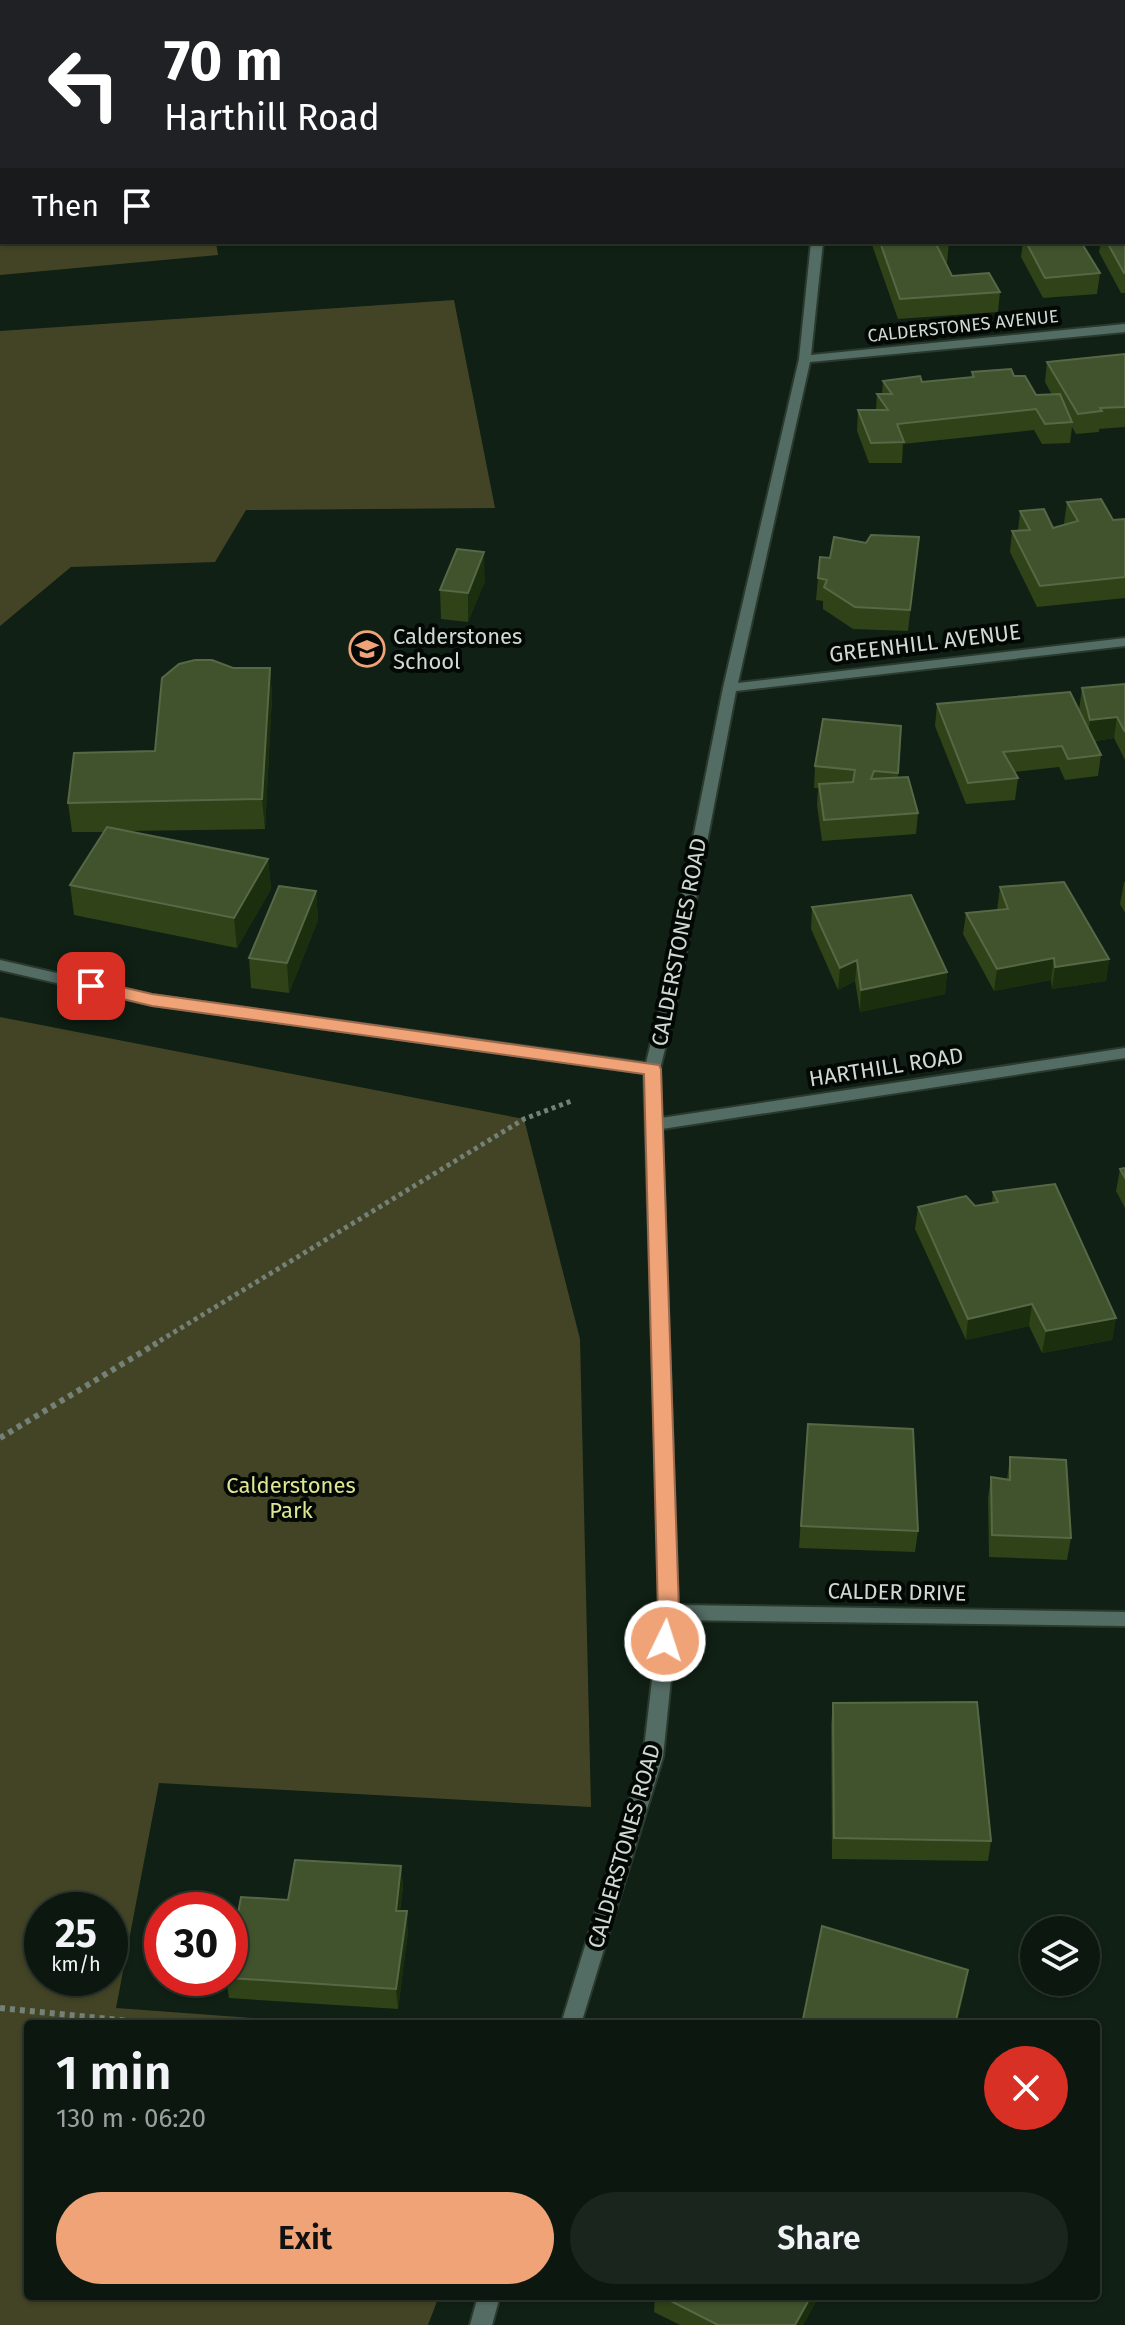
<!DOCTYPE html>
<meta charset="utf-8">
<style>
body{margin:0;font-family:"Fira Sans",sans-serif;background:#1a251d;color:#f1f3f6;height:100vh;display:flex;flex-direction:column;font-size:30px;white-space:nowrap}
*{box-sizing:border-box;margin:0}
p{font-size:26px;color:#9aa09e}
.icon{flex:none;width:44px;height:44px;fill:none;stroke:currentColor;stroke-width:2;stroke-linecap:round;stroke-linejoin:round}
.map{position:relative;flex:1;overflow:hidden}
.details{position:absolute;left:24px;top:2020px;width:1076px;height:280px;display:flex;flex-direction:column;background:#0c180f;border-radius:8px;box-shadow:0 2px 6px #0004,0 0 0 2px #2c372f}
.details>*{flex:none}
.hud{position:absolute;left:0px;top:0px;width:1126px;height:244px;box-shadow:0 2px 6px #0004,0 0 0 2px #2c372f;background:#202124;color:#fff;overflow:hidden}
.buttons{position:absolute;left:1020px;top:1916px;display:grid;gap:16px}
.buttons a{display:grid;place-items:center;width:80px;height:80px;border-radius:50%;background:#0c180f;box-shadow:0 2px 6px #0004,0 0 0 2px #2c372f;font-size:40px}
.speed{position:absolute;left:24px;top:1892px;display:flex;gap:16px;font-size:40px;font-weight:700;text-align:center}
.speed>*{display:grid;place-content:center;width:104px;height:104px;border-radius:50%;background:#0c180f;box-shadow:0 2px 6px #0004,0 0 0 2px #2c372f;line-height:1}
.speed small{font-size:20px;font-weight:400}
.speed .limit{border:12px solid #d22;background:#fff;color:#111}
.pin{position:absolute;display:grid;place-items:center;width:68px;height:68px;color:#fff;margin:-34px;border-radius:16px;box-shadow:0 4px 12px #0006}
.me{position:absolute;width:88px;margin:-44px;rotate:4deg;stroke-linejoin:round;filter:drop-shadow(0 0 6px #0008)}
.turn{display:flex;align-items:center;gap:28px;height:168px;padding:0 32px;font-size:36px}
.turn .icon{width:104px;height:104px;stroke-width:2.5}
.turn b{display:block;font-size:56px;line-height:68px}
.then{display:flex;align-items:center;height:76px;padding:0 32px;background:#0003;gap:16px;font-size:30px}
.round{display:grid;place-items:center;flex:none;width:84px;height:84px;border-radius:42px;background:#1a251d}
.headline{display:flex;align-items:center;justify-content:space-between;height:136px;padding:0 32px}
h1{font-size:48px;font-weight:600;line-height:60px}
.button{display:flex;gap:16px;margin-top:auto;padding:16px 32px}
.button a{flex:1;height:92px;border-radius:48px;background:#efa377;color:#111;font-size:32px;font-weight:600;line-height:92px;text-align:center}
.button a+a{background:#1a251d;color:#f1f3f6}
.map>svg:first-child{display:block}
</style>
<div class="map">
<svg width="1125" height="2325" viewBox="0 0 1125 2325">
<rect width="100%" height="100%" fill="#102014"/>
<path fill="#434425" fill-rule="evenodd" d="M 0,149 L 2,242 L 216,242 L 218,255 L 0,275 Z
M 454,300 L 495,508 L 246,510 L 215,562 L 71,567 L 0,626 L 0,331 Z
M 0,1017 L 524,1119 L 580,1339 L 591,1807 L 159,1783 L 116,2008 L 335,2024 L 28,2024 L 28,2296 L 439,2296 L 428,2325 L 0,2325 ZM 42,1910 L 110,1910 L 110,1978 L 42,1978 Z"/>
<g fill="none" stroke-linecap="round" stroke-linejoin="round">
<defs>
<path id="street" d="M 28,0 L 61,0 L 27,2 Z
M 796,0 L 806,0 L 806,2 L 796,2 Z
M 0,2 L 2,2 L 2,8 L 0,8 Z
M 1124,79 L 1125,79 L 1125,85 L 1124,85 Z
M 811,242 L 823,242 L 811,355 L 1125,324 L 1125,332 L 810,362 L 738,683 L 1125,638 L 1125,646 L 736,691 L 675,1009 L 660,1069 L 661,1118 L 1125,1048 L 1125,1058 L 662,1129 L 678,1605 L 1125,1612 L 1125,1626 L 677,1620 L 663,1757 L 581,2024 L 561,2024 L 643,1757 L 660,1612 L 644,1073 L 152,1005 L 0,970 L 0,960 L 152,995 L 646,1063 L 659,1009 L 723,688 L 799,359 Z
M 478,2296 L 500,2296 L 492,2325 L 470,2325 Z"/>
</defs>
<use href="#street" stroke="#2b3a2f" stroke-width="4"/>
<path stroke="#748177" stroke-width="5" stroke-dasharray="4 4" stroke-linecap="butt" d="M 153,1345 L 524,1119 L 574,1100"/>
<path stroke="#748177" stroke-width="6" stroke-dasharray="5 5" stroke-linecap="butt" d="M 0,1438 L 157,1343
M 0,2008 L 149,2023"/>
<use href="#street" fill="#546d64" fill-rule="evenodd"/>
</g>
<path fill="#2f4218" d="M 865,0 L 940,0 L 939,2 L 866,2 Z
M 1124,99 L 1125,99 L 1125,138 L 1124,136 Z
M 1125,215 L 1125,293 L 1121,293 L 1099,252 L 1101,242 L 1124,242 Z
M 871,242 L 949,242 L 947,263 L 946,263 L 952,276 L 1000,292 L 998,312 L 898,319 Z
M 1023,242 L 1081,242 L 1100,273 L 1097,294 L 1043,298 L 1021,257 Z
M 1125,354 L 1125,427 L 1099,429 L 1099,432 L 1076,434 L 1072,427 L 1070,443 L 1042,444 L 1034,430 L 903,444 L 902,463 L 869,463 L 857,431 L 858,410 L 876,410 L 877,394 L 882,394 L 883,381 L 922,382 L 971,377 L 972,372 L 1014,376 L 1036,395 L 1052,395 L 1045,382 L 1047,362 Z
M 1067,502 L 1113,520 L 1125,519 L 1125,598 L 1037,607 L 1010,552 L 1012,531 L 1018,531 L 1020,511 L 1053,528 L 1065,525 L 1064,523 Z
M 919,537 L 908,631 L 853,629 L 823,609 L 823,601 L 816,600 L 818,578 L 830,558 L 866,543 Z
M 485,581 L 468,622 L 441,619 L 440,590 Z
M 233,668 L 270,668 L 272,697 L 265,829 L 125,831 L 268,859 L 271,889 L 237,948 L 74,915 L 70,885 L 104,832 L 72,832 L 68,803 L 155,751 Z
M 1125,684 L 1125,760 L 1114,738 L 1095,741 L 1101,755 L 1098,776 L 1065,780 L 1059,767 L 1014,772 L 1018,778 L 1015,800 L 966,804 L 935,726 L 937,704 L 1079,710 L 1082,688 Z
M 901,726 L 898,777 L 918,813 L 916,834 L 822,841 L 817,805 L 818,788 L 814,788 L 815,766 Z
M 1124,882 L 1125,882 L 1125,913 L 1120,904 Z
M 1000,887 L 1109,959 L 1106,981 L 1052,989 L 1051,980 L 994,991 L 963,934 L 966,913 L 997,910 Z
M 316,891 L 318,920 L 289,993 L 251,988 L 249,958 Z
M 812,907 L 947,972 L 945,994 L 860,1012 L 855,981 L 838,990 L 811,929 Z
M 1125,1168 L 1125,1208 L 1116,1191 L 1120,1169 Z
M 993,1192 L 1116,1318 L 1112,1340 L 1042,1353 L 1029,1326 L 966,1340 L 915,1229 L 918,1207 L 975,1206 L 992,1203 Z
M 806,1445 L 918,1531 L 915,1552 L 799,1548 Z
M 1010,1457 L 1071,1538 L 1067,1560 L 989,1557 L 988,1498 L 991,1477 L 1007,1479 Z
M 833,1703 L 991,1841 L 988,1861 L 832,1859 L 831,1724 Z
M 401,1866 L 403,1887 L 400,1911 L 408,1932 L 398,2009 L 229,1998 L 226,1978 Z
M 655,2296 L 819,2296 L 803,2325 L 680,2325 L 654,2312 Z"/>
<path fill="#1b2e0e" d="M 484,552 L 485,581 L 468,622 L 468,593 Z
M 270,668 L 272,697 L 265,829 L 262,799 Z
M 1117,717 L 1114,738 L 1087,742 L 1090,720 Z
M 268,859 L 271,889 L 237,948 L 234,918 Z
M 316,891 L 318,920 L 289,993 L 287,963 Z
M 1054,958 L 1051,980 L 994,991 L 997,969 Z
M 1109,959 L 1106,981 L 1052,989 L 1055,967 Z
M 857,960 L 855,981 L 838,990 L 840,968 Z
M 947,972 L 945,994 L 860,1012 L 861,990 Z
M 1032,1304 L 1029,1326 L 966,1340 L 968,1319 Z
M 1116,1318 L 1112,1340 L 1042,1353 L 1046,1331 Z
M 401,1866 L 403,1887 L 397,1932 L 396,1911 Z
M 407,1911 L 408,1932 L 398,2009 L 396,1989 Z
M 968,1970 L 965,1990 L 957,2024 L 955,2024 Z
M 811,2296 L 819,2296 L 803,2325 L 795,2325 Z"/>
<path fill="#40532c" stroke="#576846" stroke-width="2" d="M 328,0 L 462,0 L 463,2 L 328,2 Z
M 500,0 L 602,0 L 603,2 L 501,2 Z
M 656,0 L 765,0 L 766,2 L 657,2 Z
M 306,1 L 307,2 L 278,2 Z
M 1124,215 L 1125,215 L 1125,273 L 1124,273 L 1107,242 L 1124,242 Z
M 880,242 L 949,242 L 936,244 L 952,276 L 989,273 L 1000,292 L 900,299 Z
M 1026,242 L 1081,242 L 1100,273 L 1045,278 Z
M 1125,354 L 1125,407 L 1100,408 L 1102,411 L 1078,414 L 1047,362 Z
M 1011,369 L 1014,376 L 1025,376 L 1036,395 L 1060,394 L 1072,422 L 1045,424 L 1036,409 L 897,424 L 904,442 L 871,443 L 858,410 L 888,410 L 877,394 L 892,394 L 883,381 L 920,376 L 922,382 L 974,377 L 972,372 Z
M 1101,499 L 1113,520 L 1125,519 L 1125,577 L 1040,586 L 1012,531 L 1030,530 L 1020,511 L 1044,509 L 1053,528 L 1078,521 L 1067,502 Z
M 871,535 L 919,537 L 910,610 L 855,607 L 824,587 L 827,580 L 818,578 L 820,557 L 830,558 L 834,537 L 866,543 Z
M 457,549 L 484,552 L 468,593 L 440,590 Z
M 195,660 L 212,660 L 233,668 L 270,668 L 262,799 L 68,803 L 74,753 L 155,751 L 162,678 L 179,664 Z
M 1125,684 L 1125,732 L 1117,717 L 1090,720 L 1082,688 Z
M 1070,692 L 1101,755 L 1068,759 L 1062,746 L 1003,752 L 1018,778 L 968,783 L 937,704 Z
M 823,719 L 901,726 L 898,773 L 874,771 L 871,779 L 908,777 L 918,813 L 824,820 L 819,784 L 853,782 L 855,770 L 815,766 Z
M 107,827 L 268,859 L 234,918 L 70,885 Z
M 1064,882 L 1109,959 L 1055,967 L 1054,958 L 997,969 L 966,913 L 1008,909 L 1000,887 Z
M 279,886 L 316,891 L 287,963 L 249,958 Z
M 911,895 L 947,972 L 861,990 L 857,960 L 840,968 L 812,907 Z
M 1125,1168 L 1125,1178 L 1120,1169 Z
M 1055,1184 L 1116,1318 L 1046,1331 L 1032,1304 L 968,1319 L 918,1207 L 966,1196 L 975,1206 L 998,1202 L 993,1192 Z
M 808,1424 L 913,1429 L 918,1531 L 801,1526 Z
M 1010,1457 L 1066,1460 L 1071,1538 L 992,1535 L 991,1477 L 1010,1480 Z
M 977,1702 L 991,1841 L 834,1838 L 833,1703 Z
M 295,1860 L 401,1866 L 396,1911 L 407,1911 L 396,1989 L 230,1978 L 230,1956 L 241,1897 L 288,1900 Z
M 822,1926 L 968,1970 L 955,2024 L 802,2024 Z
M 661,2296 L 811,2296 L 795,2325 L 718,2325 Z"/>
<path fill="#efa377" stroke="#9b6a4d" stroke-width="2" d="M 91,980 L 152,994 L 659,1065 L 661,1069 L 679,1612 L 673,1647 L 665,1650 L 658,1647 L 655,1641 L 658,1612 L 644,1074 L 152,1006 L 85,990 L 82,986 Z"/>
<defs>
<symbol id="school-ring" viewBox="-11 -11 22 22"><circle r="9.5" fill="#030804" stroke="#efa377" stroke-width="1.5"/><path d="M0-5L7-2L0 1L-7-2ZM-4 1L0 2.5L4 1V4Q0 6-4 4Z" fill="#efa377"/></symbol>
</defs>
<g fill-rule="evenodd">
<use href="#school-ring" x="347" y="629" width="40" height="40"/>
</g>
<g text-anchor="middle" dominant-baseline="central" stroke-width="8" stroke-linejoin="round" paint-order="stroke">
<g font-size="18" fill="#d0dad2" stroke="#030804">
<text transform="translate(963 326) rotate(-6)">CALDERSTONES AVENUE</text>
</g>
<g font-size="22" fill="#d0dad2" stroke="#030804" text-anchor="start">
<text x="393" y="636">Calderstones<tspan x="393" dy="25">School</tspan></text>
</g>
<g font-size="22" fill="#d0dad2" stroke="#030804">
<text transform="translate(925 643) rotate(-7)">GREENHILL AVENUE</text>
<text transform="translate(679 942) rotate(-79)">CALDERSTONES ROAD</text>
<text transform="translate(886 1067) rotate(-9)">HARTHILL ROAD</text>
<text transform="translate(897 1592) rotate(1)">CALDER DRIVE</text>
<text transform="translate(624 1846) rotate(-74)">CALDERSTONES ROAD</text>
</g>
<g font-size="22" fill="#e0e593" stroke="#030804">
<text x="291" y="1485">Calderstones<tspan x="291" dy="25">Park</tspan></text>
</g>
</g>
</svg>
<div class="buttons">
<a><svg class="icon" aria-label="layers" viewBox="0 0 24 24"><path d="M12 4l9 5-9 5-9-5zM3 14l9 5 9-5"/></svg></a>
</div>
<div class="speed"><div>25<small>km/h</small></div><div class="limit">30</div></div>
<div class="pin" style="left:91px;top:986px;background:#d93025"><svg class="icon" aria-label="arrive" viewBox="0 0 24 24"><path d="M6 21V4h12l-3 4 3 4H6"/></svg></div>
<svg class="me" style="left:665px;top:1641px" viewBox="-20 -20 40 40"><circle r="17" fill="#efa377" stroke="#fff" stroke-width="3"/><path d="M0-11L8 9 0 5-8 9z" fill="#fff"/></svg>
<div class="hud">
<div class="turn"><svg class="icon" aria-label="left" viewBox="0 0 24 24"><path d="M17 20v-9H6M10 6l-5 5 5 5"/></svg><div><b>70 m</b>Harthill Road</div></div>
<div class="then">Then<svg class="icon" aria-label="arrive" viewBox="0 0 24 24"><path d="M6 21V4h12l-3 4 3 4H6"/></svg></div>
</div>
<section class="details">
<div class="headline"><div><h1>1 min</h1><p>130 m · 06:20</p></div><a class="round" style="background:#d93025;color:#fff"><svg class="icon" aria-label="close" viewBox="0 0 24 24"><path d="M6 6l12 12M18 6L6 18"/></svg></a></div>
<div class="button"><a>Exit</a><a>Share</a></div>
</section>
</div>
